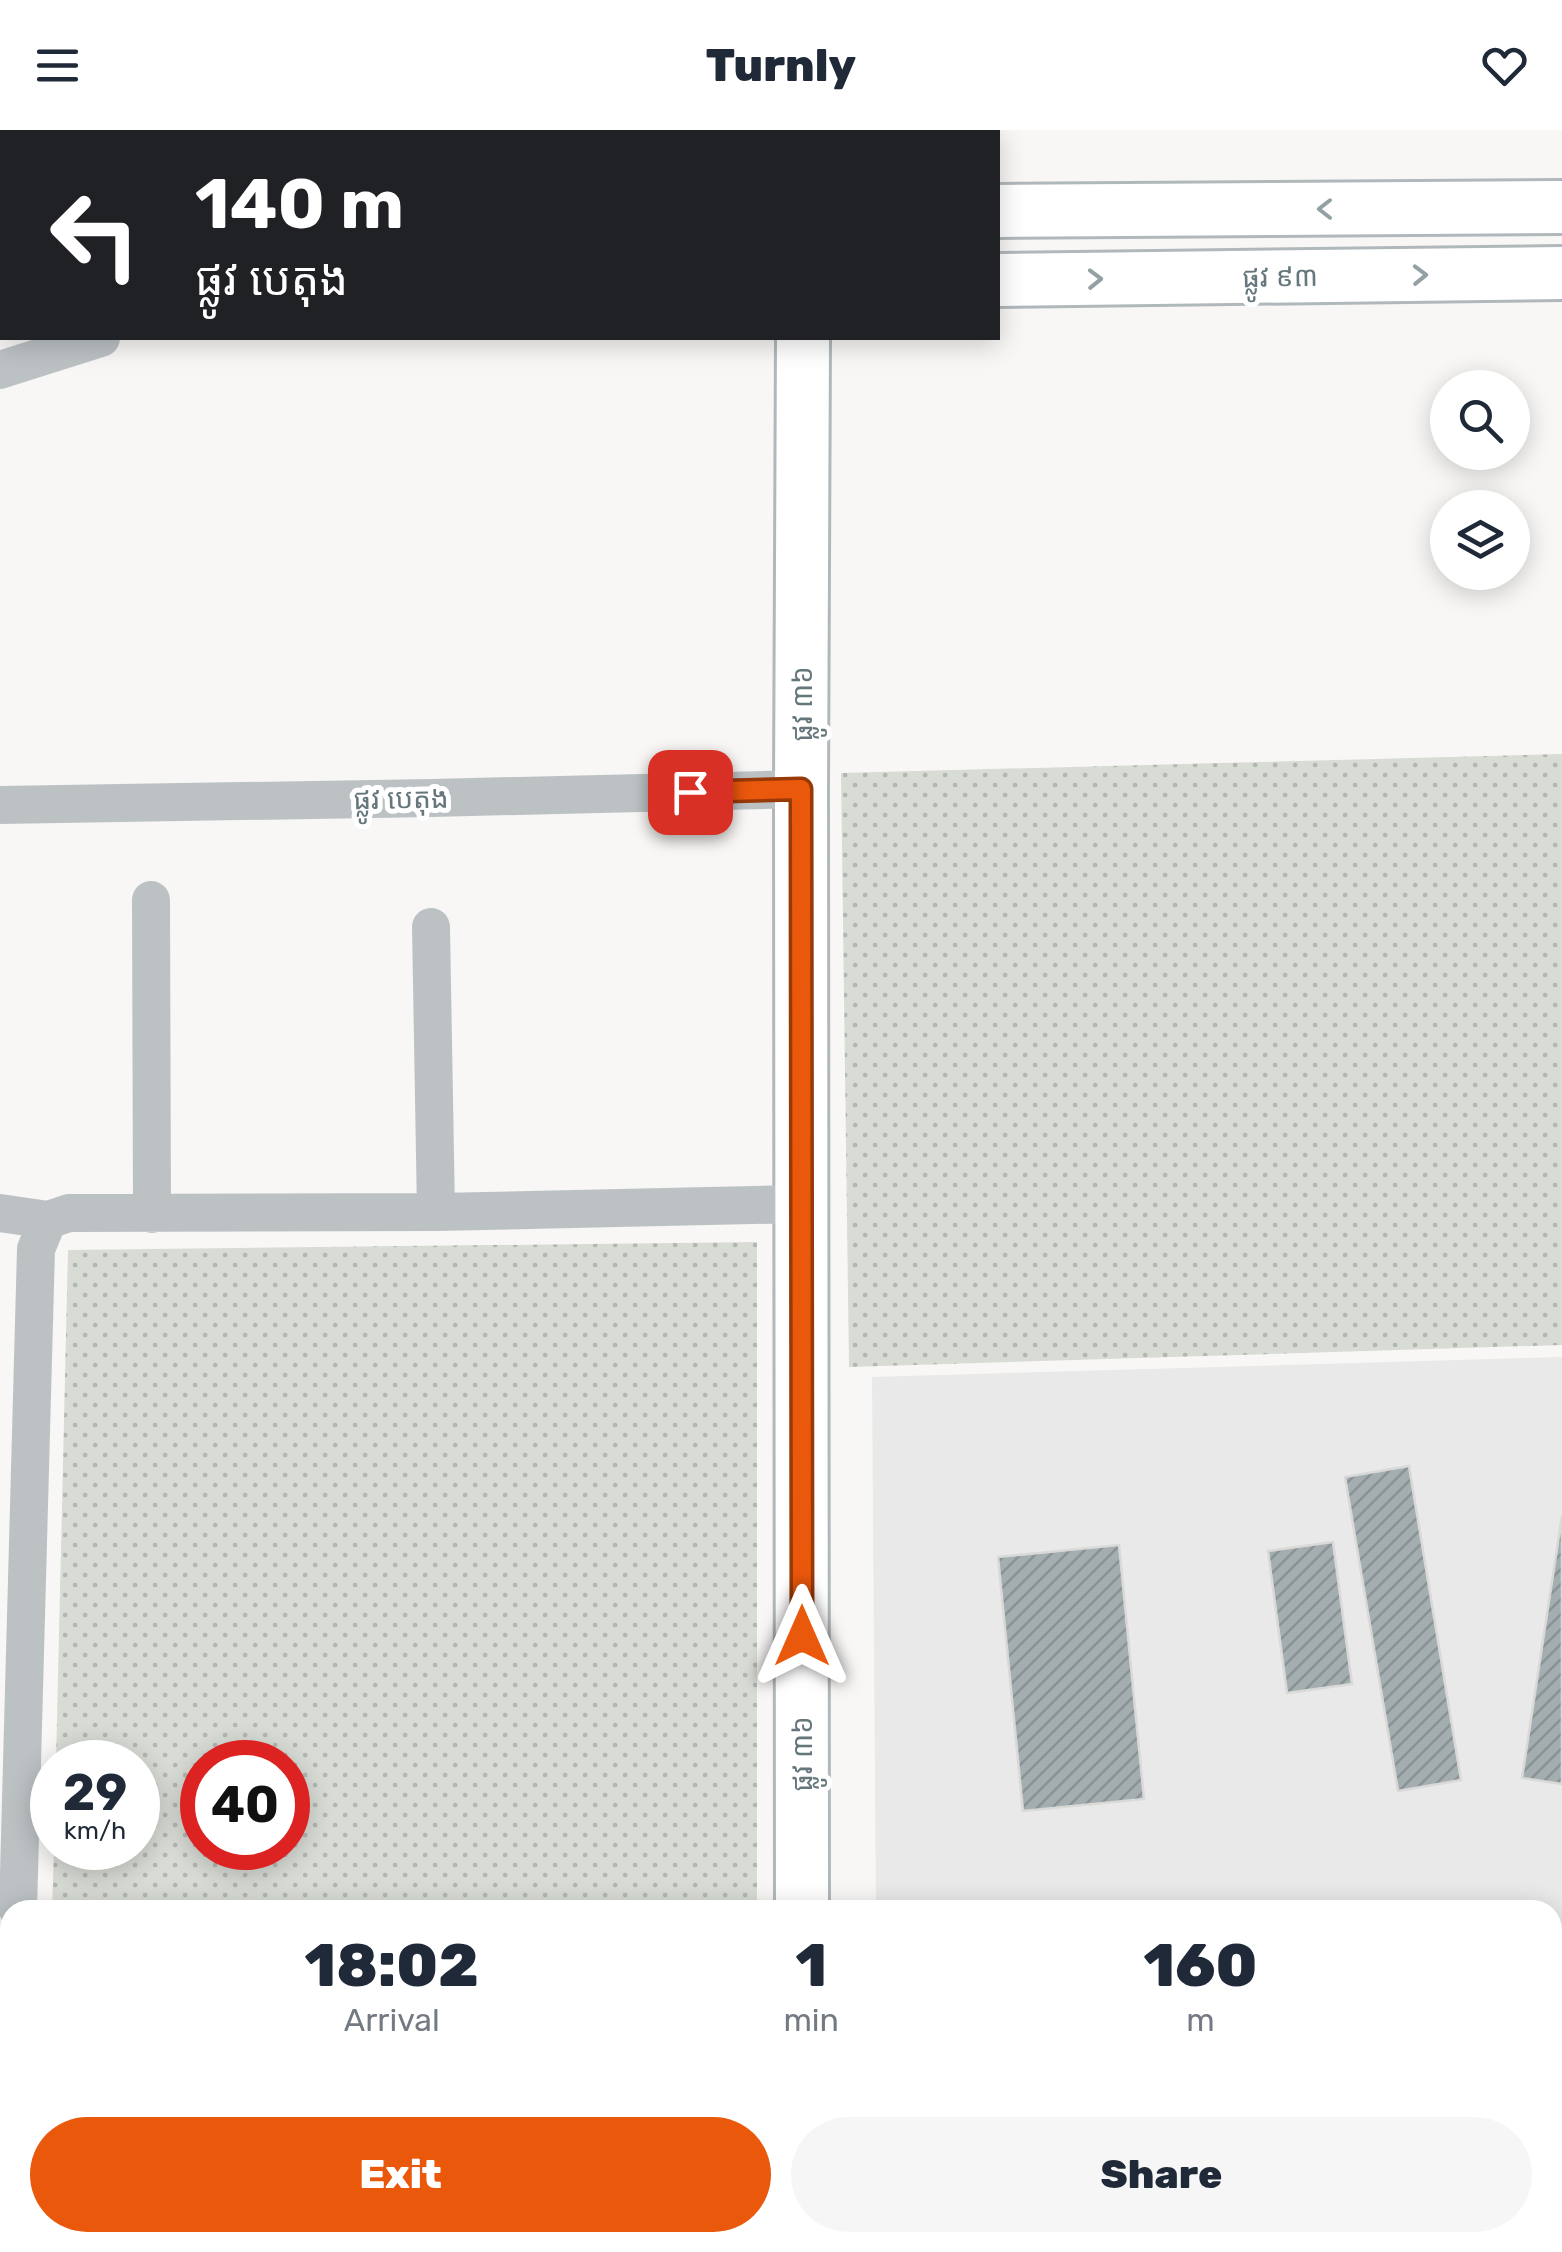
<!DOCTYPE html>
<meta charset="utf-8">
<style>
body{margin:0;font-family:Rubik,"Noto Sans Khmer",sans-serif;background:#f6f6f7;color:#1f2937;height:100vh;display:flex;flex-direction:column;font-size:38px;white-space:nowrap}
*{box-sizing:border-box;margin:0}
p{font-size:32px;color:#747a83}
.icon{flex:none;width:55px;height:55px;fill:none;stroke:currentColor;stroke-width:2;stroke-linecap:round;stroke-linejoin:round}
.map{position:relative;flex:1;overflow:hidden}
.drawer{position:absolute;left:0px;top:1770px;width:1562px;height:352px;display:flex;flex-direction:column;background:#fff;border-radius:30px 30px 0 0;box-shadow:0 5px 25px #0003}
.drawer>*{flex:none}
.hud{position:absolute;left:0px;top:0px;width:1000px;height:210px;box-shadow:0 5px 25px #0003;background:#202124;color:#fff;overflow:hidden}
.fabs{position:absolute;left:1430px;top:240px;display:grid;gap:20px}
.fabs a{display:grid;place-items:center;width:100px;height:100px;border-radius:50%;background:#fff;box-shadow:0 5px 25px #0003;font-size:50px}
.speed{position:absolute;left:30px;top:1610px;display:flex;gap:20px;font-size:50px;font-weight:700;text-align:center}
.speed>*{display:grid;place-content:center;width:130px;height:130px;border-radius:50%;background:#fff;box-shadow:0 5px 25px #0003;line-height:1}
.speed small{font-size:25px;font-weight:400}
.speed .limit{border:15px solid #d22;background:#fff;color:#111}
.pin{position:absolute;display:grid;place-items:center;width:85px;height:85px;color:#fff;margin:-42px;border-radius:20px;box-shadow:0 5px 15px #0006}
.me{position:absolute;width:110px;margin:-55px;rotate:0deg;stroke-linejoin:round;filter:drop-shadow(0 0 8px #0008)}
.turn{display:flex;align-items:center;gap:35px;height:210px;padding:0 30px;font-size:45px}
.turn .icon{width:130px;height:130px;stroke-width:2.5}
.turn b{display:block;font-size:70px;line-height:85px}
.eta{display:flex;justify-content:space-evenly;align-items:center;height:170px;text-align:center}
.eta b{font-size:60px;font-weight:800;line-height:70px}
.primary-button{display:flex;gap:20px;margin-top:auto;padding:20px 30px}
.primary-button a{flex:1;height:115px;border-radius:60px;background:#ea580c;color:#fff;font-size:40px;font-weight:800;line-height:115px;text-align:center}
.primary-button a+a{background:#f6f6f7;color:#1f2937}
header{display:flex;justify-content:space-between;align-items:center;height:130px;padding:0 30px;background:#fff;font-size:45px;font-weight:800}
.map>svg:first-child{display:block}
</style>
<header><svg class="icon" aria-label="menu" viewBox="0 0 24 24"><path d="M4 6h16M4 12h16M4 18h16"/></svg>Turnly<svg class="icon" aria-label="heart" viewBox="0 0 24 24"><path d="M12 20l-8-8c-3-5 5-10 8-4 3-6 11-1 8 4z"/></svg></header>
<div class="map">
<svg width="1562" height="2122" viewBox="0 0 1562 2122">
<defs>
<pattern id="grass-dots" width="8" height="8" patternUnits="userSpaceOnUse" patternTransform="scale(2.5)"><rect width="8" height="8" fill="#d8dcd5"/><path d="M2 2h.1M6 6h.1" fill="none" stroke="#b3b7b2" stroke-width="1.8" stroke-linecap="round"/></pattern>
<pattern id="building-hatch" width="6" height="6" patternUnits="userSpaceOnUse" patternTransform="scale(2.5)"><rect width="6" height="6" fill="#a4aeb1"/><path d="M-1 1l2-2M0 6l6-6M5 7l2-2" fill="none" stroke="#899295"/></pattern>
</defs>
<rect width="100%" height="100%" fill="#f8f7f5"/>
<path fill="#e8e9e8" d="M 1562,1227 L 1562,2122 L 879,2122 L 879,2112 L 1552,2112 L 1552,1780 L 876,1780 L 872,1247 Z"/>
<path fill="url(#grass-dots)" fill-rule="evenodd" d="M 1562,624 L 1562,1215 L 849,1237 L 841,643 Z
M 757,1112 L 757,1780 L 52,1780 L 54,1718 L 138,1718 L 138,1632 L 56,1632 L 68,1120 ZM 202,1632 L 288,1632 L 288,1718 L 202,1718 Z
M 0,1906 L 10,1906 L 10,2112 L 757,2112 L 757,2122 L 0,2122 Z"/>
<path fill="url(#building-hatch)" stroke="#d9d9d7" stroke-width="2.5" d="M 1409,1336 L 1461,1650 L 1398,1661 L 1345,1347 Z
M 1562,1386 L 1562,1654 L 1522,1648 Z
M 1333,1412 L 1352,1554 L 1287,1563 L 1268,1421 Z
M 1119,1415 L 1144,1669 L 1023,1681 L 998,1427 Z
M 1552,1937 L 1562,1937 L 1562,2122 L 1269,2122 L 1268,2112 L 1552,2112 Z"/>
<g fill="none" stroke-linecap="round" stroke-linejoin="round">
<defs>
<path id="secondary" d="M 803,0 L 803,2
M 998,81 L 1562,77
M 0,91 L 2,91
M 998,150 L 1562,143
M 0,161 L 2,161
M 802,1780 L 801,659 L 803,208
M 801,2122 L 801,2112"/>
</defs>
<use href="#secondary" stroke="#b1b8bb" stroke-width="58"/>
<path stroke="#bcc2c4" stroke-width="18" d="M 1552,1836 L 1562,1835
M 998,2112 L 999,2122
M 1175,2112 L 1176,2122"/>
<path stroke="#bcc2c4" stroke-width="38" d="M 152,0 L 152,2
M 0,240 L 101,208
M 0,675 L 432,668 L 801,659
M 151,770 L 152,1084
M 431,797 L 436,1082
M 0,1083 L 48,1090
M 18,1780 L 36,1119 L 48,1090 L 69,1083 L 436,1082 L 802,1074
M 0,1849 L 5,1846 L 10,1831"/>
<use href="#secondary" stroke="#fff" stroke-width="52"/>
</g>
<defs><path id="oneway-chevron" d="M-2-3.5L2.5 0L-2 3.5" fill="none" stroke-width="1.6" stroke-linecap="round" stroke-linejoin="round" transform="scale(2.5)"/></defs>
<g stroke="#93a0a4">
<use href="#oneway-chevron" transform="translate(1325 79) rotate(180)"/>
<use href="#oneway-chevron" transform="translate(1420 145) rotate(-1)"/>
<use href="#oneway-chevron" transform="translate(1095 149) rotate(-1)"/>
</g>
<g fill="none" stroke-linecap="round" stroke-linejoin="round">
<defs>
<path id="route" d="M 690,662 L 801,659 L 802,1506"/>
</defs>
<use href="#route" stroke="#983908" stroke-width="25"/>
<use href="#route" stroke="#ea580c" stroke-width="18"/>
</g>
<g text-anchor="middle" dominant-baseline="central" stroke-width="10" stroke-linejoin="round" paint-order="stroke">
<g font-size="28" fill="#65777d" stroke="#fff">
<text transform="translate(1280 147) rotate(-1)">ផ្លូវ ៩៣</text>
<text transform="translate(802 574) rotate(-90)">ផ្លូវ ៣៦</text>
<text transform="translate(401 669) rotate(-1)">ផ្លូវ បេតុង</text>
<text transform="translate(802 1624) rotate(-90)">ផ្លូវ ៣៦</text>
</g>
</g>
</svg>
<div class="fabs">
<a><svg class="icon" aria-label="search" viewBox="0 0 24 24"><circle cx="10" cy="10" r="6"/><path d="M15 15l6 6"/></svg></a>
<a><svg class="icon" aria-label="layers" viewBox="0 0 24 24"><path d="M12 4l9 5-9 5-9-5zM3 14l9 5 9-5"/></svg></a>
</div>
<div class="speed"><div>29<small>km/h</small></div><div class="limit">40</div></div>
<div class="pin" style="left:690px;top:662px;background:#d93025"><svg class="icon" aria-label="arrive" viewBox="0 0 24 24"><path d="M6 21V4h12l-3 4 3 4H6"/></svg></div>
<svg class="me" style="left:802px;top:1506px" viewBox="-20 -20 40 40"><path d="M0-17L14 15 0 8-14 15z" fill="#ea580c" stroke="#fff" stroke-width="4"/></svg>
<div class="hud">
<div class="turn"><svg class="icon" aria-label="left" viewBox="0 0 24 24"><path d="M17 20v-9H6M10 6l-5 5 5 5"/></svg><div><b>140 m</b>ផ្លូវ បេតុង</div></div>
</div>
<section class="drawer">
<div class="eta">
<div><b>18:02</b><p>Arrival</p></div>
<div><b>1</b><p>min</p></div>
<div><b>160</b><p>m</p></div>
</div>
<div class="primary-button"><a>Exit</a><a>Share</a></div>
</section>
</div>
